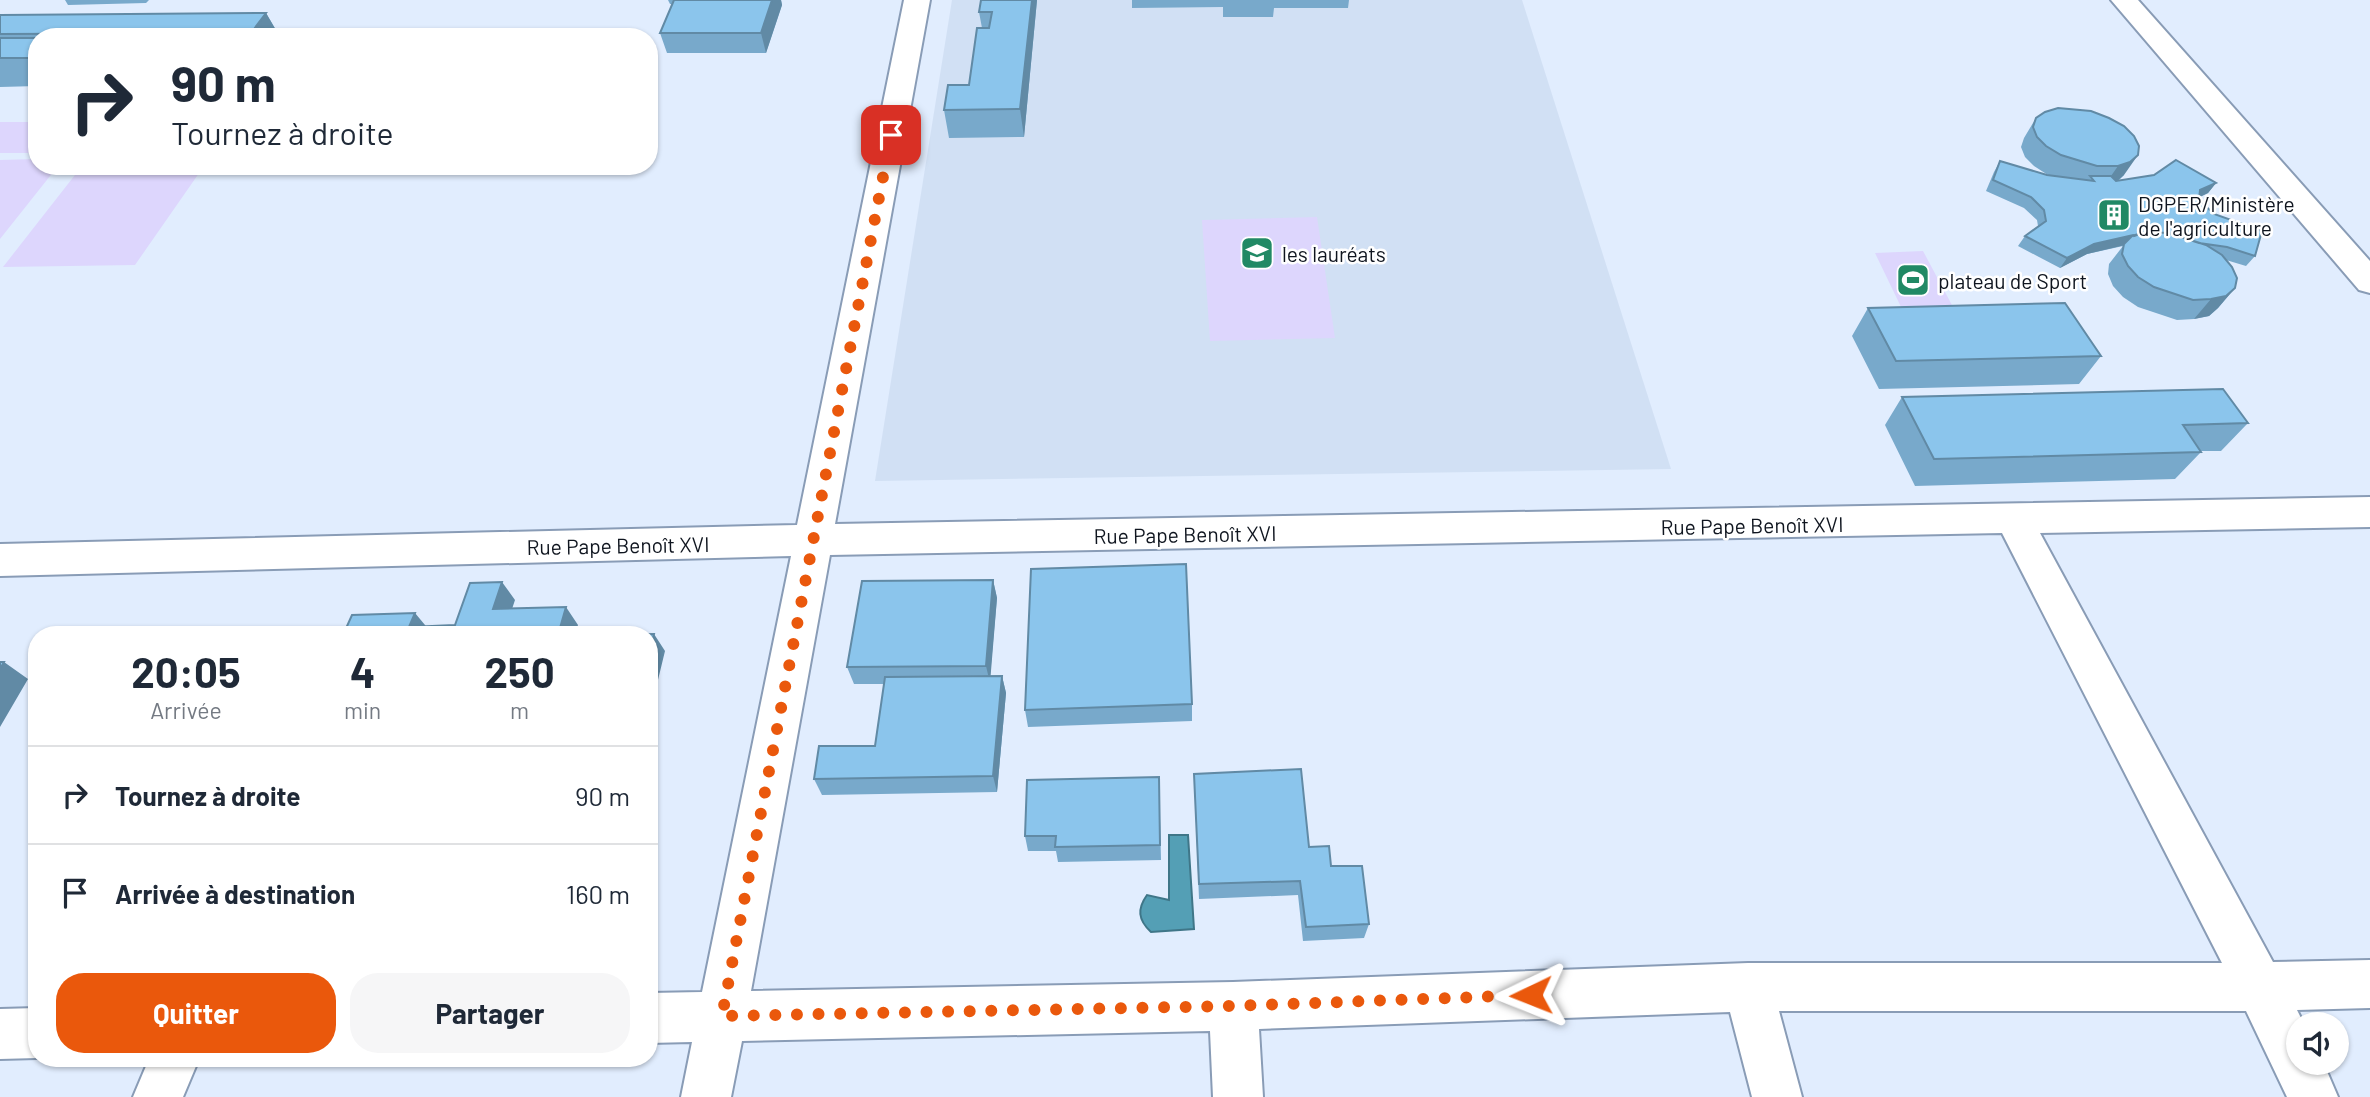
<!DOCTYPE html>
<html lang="fr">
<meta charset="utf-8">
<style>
body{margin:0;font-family:Barlow,sans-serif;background:#f6f6f7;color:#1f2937;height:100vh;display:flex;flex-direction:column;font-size:26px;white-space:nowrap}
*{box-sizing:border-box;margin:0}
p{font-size:23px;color:#747a83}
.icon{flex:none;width:38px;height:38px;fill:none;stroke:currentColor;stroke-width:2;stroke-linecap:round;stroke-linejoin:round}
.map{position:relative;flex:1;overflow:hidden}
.panel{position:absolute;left:28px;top:626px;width:630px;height:441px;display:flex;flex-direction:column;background:#fff;border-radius:28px;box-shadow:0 2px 5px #0004}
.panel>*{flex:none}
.banner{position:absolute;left:28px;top:28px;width:630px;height:147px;border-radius:28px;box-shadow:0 2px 5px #0004;background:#fff;color:#1f2937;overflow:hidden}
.fabs{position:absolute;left:2286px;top:1012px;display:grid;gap:14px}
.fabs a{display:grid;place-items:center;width:63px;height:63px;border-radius:50%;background:#fff;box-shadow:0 2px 5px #0004;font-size:35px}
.pin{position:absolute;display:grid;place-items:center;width:60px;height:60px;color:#fff;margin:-30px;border-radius:14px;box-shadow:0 4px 10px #0006}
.me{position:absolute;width:77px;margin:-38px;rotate:268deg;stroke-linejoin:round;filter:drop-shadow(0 0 5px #0008)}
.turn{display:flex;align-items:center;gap:24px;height:147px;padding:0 28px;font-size:32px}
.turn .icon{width:91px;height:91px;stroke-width:2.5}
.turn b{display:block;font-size:49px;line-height:60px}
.eta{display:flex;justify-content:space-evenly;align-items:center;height:119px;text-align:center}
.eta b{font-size:42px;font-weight:700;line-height:49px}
.cta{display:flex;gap:14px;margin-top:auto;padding:14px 28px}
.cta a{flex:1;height:80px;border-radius:28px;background:#ea580c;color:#fff;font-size:28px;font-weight:700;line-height:80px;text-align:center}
.cta a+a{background:#f6f6f7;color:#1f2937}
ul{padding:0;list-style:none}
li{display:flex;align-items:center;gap:21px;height:98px;padding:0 28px;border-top:2px solid #e0e1e3}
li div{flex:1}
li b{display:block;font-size:26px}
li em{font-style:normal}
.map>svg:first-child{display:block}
</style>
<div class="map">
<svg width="2370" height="1097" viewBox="0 0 2370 1097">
<rect width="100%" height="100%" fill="#e1edfe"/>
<path fill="#d1e0f4" d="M 952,0 L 1522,0 L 1671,469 L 875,481 Z"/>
<path fill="#ddd6fd" d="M 0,122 L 37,122 L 37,153 L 0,153 Z
M 37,159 L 37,166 L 58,166 L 0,239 L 0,160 Z
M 82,166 L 204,166 L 135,265 L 3,267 Z
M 1317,217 L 1335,338 L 1210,341 L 1202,220 Z
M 1923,251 L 1953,307 L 1902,309 L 1875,253 Z"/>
<path fill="#549fb5" stroke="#3f7688" stroke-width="2" d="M 1169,835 L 1188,835 L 1194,929 L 1151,932 C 1138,920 1137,909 1147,895 L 1169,900 Z"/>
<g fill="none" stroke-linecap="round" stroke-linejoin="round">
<defs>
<path id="minor" d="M 904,0 L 930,0 L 835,524 L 2370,497 L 2370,527 L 2040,533 L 2273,962 L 2370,960 L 2370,1008 L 2297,1010 L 2304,1024 L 2298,1024 L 2298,1062 L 2323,1062 L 2338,1097 L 2287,1097 L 2246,1011 L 1779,1011 L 1802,1097 L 1752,1097 L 1730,1012 L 1259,1029 L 1263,1097 L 1213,1097 L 1210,1031 L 742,1041 L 731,1097 L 681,1097 L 692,1042 L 649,1043 L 649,993 L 702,992 L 791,556 L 0,576 L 0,544 L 797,525 ZM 2002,533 L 2222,963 L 1748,963 L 1233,982 L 751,991 L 830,555 Z
M 2111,0 L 2138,0 L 2370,261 L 2370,293 L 2359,290 Z
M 37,1008 L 37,1058 L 0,1059 L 0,1009 Z
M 149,1059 L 199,1059 L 183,1097 L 133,1097 Z"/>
</defs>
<use href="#minor" stroke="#899cb6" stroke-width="4"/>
<use href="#minor" fill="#fff" fill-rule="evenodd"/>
</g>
<path fill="#78a9cb" d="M 65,0 L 149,0 L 146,3 L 68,5 Z
M 668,0 L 781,0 L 782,5 L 766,53 L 667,53 L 660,33 L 673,4 L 670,4 Z
M 981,0 L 1037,0 L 1024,137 L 949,138 L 944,110 L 969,85 L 982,28 L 979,12 Z
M 1132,0 L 1349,0 L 1348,8 L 1274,8 L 1273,17 L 1223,17 L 1223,7 L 1132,8 Z
M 266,13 L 280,37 L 37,37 L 37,86 L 0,87 L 0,15 Z
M 2091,111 L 2124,175 L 2118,181 L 2216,183 L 2208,193 L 2199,197 L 2199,200 L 2255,256 L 2246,266 L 2226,260 L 2235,288 L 2218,308 L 2209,316 L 2194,319 L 2177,320 L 2138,307 L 2123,297 L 2113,286 L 2108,274 L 2109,264 L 2123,246 L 2087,254 L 2060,268 L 2018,246 L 2025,236 L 2038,226 L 2037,220 L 2024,208 L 1986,191 L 1994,172 L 2000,161 L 2048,175 L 2034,166 L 2025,157 L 2021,147 L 2024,138 L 2036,118 Z
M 1868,308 L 2101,356 L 2079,384 L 1879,389 L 1852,336 Z
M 1902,397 L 2248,423 L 2221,451 L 2201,451 L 2201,452 L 2175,479 L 1915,486 L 1885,425 Z
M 993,580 L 997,598 L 990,676 L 1002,676 L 1006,693 L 997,792 L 822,795 L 814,779 L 875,746 L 884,684 L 854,684 L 847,667 Z
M 1192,704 L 1192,721 L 1028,727 L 1025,710 Z
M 1194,774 L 1309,847 L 1331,866 L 1369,924 L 1364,938 L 1303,941 L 1298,895 L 1199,899 Z
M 1159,777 L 1161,860 L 1058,862 L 1056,851 L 1028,851 L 1025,836 Z"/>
<path fill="#618aa5" d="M 772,0 L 781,0 L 782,5 L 766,53 L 761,33 Z
M 1032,0 L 1037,0 L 1024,137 L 1020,109 Z
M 266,13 L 280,37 L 253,37 L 251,33 Z
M 2138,155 L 2124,175 L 2116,182 L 2104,186 L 2118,166 Z
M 2216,183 L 2208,193 L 2192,201 L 2200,190 Z
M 2133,235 L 2125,245 L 2087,254 L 2060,268 L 2067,258 L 2094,244 Z
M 2235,288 L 2218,308 L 2209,316 L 2194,319 L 2211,299 Z
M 993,580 L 997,598 L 990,683 L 986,666 Z
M 502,582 L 515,600 L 506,627 L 493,609 Z
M 566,607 L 578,625 L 575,635 L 558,635 Z
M 415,613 L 430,631 L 409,627 Z
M 654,634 L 665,651 L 649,717 L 649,655 Z
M 4,662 L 28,679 L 0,727 L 0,669 Z
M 1002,676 L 1006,693 L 997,792 L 993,776 Z"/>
<path fill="#8bc5ec" stroke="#618aa5" stroke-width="2" d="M 674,0 L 772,0 L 761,33 L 660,33 Z
M 981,0 L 1032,0 L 1020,109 L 944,110 L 948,85 L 969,85 L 977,28 L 989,28 L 992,12 L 979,12 Z
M 266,13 L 251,33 L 0,34 L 0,15 Z
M 0,38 L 37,38 L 37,58 L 0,58 Z
M 2058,108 L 2091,111 L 2109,118 L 2124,126 L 2134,136 L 2139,146 L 2138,155 L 2130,162 L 2118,166 L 2097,166 L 2061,155 L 2046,146 L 2037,137 L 2033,127 L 2036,118 L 2045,112 Z
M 2176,160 L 2216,183 L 2200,190 L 2199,200 L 2214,214 L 2262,231 L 2255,256 L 2227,247 L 2199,243 L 2169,233 L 2145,232 L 2134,236 L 2133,235 L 2094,244 L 2067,258 L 2025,236 L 2046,221 L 2044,210 L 2031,197 L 1993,180 L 2000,161 L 2047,175 L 2094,181 L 2090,176 L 2111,176 L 2116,181 L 2154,175 Z
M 2145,232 L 2169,233 L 2206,245 L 2222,255 L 2232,267 L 2237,278 L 2235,288 L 2226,296 L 2211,299 L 2193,300 L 2154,287 L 2138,277 L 2128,266 L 2122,254 L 2124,244 L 2132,236 Z
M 2065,303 L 2101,356 L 1896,361 L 1868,308 Z
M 2223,389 L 2248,423 L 2183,425 L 2201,452 L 1934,459 L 1902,397 Z
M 1186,564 L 1192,704 L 1025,710 L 1031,569 Z
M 993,580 L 986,666 L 847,667 L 862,581 Z
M 502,582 L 493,609 L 566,607 L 558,635 L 343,635 L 352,615 L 415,613 L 409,627 L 455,625 L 470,583 Z
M 654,634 L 649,655 L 649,635 L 598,635 Z
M 0,662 L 4,662 L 0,669 Z
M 1002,676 L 993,776 L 814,779 L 819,746 L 875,746 L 885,677 Z
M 1301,769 L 1309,847 L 1329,846 L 1331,866 L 1362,866 L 1369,924 L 1306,927 L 1300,881 L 1199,884 L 1194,774 Z
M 1159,777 L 1160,845 L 1055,847 L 1056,836 L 1025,836 L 1027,780 Z"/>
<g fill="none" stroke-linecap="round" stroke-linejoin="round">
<path stroke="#ea580c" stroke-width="12" stroke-dasharray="0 21.6" d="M 891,135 L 722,1016 L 1233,1006 L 1531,995"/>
</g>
<defs>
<symbol id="building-square" viewBox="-11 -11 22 22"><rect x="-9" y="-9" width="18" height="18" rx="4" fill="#218965" stroke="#fff"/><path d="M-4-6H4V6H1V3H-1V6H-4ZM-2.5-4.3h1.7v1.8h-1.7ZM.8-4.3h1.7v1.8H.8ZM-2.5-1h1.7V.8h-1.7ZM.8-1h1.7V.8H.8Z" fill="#fff"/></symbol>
<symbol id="school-square" viewBox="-11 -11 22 22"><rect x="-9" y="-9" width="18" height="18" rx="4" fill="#218965" stroke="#fff"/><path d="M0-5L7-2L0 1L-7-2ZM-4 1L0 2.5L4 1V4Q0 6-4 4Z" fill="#fff"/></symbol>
<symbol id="stadium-square" viewBox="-11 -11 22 22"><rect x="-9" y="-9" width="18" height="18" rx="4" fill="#218965" stroke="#fff"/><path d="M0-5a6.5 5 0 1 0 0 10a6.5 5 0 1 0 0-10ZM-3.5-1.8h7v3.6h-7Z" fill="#fff"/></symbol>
</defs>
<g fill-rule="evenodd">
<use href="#building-square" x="2095" y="196" width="38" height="38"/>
<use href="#school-square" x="1238" y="234" width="38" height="38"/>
<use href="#stadium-square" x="1894" y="261" width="38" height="38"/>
</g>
<g text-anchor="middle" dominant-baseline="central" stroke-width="5" stroke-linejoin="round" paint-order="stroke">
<g font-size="21" fill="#0f151f" stroke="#fff" text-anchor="start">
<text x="2138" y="203">DGPER/Ministère<tspan x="2138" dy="24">de l'agriculture</tspan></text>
<text x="1282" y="253">les lauréats</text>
<text x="1938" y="280">plateau de Sport</text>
</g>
<g font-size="21" fill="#0f151f" stroke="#fff">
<text transform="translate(1752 525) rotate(-1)">Rue Pape Benoît XVI</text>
<text transform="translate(1185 534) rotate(-1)">Rue Pape Benoît XVI</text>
<text transform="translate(618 545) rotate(-1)">Rue Pape Benoît XVI</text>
</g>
</g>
</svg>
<div class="fabs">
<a><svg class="icon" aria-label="sound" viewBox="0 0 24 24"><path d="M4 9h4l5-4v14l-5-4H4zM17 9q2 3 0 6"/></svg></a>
</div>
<div class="pin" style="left:891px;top:135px;background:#d93025"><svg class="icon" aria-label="arrive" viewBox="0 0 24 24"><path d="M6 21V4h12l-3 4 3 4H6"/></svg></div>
<svg class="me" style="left:1531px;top:995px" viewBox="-20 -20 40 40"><path d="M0-17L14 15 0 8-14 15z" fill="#ea580c" stroke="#fff" stroke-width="4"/></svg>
<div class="banner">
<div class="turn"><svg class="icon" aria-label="right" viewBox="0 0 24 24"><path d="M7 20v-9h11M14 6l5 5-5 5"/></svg><div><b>90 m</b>Tournez à droite</div></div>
</div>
<section class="panel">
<div class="eta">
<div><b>20:05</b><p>Arrivée</p></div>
<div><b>4</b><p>min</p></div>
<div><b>250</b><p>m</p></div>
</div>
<ul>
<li><svg class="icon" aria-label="right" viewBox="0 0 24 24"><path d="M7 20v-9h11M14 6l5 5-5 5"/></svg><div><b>Tournez à droite</b></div><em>90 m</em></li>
<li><svg class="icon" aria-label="arrive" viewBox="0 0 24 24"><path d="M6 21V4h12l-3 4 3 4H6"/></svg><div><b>Arrivée à destination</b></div><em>160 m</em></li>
</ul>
<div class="cta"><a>Quitter</a><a>Partager</a></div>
</section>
</div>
